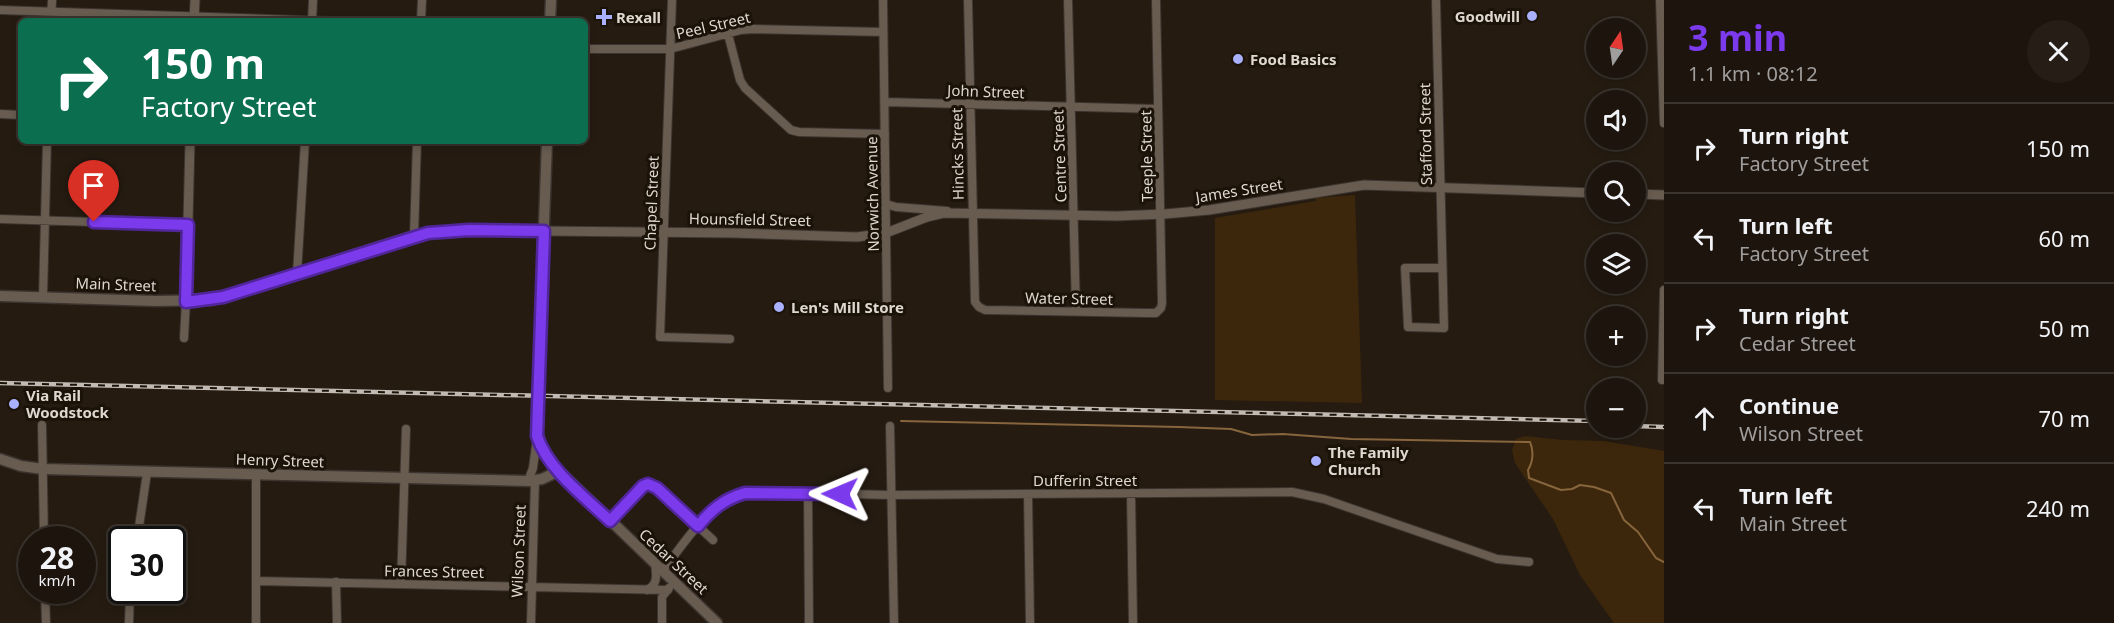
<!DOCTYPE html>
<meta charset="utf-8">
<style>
body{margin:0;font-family:"Noto Sans",sans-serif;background:#251d16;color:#f1f3f6;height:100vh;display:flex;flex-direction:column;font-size:22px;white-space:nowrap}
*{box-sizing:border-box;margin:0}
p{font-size:20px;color:#a09e9d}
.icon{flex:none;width:33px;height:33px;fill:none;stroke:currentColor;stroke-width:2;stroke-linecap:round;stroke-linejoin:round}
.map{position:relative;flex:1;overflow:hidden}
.drawer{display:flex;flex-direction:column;background:#1c140d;width:450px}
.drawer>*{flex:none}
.hud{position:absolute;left:18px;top:18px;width:570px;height:126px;border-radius:9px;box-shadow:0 3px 9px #0003,0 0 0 2px #3a332e;background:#0b6e4f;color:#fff;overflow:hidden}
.needle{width:39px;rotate:13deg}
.fabs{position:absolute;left:1586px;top:18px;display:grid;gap:12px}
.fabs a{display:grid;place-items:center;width:60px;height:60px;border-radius:50%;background:#1c140d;box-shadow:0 3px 9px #0003,0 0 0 2px #3a332e;font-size:30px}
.speed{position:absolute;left:18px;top:526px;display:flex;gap:12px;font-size:30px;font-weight:700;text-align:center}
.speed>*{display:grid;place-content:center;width:78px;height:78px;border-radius:50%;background:#1c140d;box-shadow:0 3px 9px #0003,0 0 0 2px #3a332e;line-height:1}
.speed small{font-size:15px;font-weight:400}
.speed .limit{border:3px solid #111;border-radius:9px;background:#fff;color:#111}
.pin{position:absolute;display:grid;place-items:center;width:51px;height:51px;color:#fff;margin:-62px -26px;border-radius:50% 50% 50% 0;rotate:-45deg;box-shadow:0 0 6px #0007}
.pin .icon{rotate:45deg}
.me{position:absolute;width:66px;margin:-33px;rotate:271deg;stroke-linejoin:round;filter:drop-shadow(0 0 4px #0008)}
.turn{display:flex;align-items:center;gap:21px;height:126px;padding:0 24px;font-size:27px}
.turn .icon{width:78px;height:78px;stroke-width:2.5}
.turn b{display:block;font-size:42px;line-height:51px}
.round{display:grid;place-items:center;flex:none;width:63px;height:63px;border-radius:32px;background:#251d16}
.head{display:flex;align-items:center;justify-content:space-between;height:102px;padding:0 24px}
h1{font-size:36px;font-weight:700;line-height:45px;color:#7c3aed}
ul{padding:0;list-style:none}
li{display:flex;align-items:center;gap:18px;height:90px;padding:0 24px;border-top:2px solid #3a332e}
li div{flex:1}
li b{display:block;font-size:22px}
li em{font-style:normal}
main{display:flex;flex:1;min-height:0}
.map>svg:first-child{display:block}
</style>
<main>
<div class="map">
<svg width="1664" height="623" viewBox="0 0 1664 623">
<rect width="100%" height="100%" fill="#251b11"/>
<path fill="#3d270c" d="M 1355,195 L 1362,403 L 1215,400 L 1215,218 L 1316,201 L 1316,198 Z
M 1525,436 L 1562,440 L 1604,441 L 1664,451 L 1664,623 L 1614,623 L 1580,575 L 1553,519 L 1515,463 L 1512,450 L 1516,439 Z"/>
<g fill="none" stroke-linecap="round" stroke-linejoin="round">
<path stroke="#87653d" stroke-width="2" d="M 901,421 L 1179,427 L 1231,429 L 1252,435 L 1283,434 L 1351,439 L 1530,442 C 1534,451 1533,462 1528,470 L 1529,478 L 1561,490 L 1572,489 L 1580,485 L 1594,487 L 1611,493 L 1624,520 L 1638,532 L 1656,558 L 1664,562"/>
<defs>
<path id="minor" d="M 672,0 L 660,337 L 730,339
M 883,0 L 888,388
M 968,0 L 975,302 L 979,307 L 985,310 L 1146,313 L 1156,313 L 1161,308 L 1162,303 L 1156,0
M 1068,0 L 1076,311
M 1436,0 L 1444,328 L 1408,327 L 1405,268 L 1442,268
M 1660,0 L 1664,123
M 0,10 L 328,21
M 51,21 L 52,0
M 312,21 L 313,0
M 421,21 L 422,0
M 728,34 L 740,80 L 745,88 L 791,130 L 799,132 L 885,134
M 585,49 L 670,49 L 741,30 L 753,29 L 883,32
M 885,102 L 1158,109
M 0,114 L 21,115
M 886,204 L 896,207 L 947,211
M 0,219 L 188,225
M 414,236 L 417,141
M 297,274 L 305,141
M 43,297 L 47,141
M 184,338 L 186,301
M 1662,380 L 1664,290
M 42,425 L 44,540
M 890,426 L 894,623
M 256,474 L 256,623
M 528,481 L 533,468 L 537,438
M 808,493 L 809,623
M 1131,493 L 1133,623
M 1028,494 L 1030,623
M 610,521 L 642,487 L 649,484 L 657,488 L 713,540
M 137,540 L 147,473
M 663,570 C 679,550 704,512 726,500 C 736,494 747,493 758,492 L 891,495 L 1292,492 L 1324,499 L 1497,559 L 1529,562
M 256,581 L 668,590
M 336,582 L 337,623
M 401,584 L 406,429
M 647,590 C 659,584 656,574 655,563
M 45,591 L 46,623
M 129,623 L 130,591
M 531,623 L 535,480
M 662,623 L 662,597 L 669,588"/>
<path id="tertiary" d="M 194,21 L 195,0
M 1635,194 L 1664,195
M 544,231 L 733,233 L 857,237 L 886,233 L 927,217 L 944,213 L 1117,216 L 1165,214 L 1209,210 L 1364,185 L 1596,193
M 186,301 L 190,141"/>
<path id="secondary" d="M 550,21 L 551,0
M 547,141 L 537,418 C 536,440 543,455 559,471 L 717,623
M 0,296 L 156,301 L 212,300 L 414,236 C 457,227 501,230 544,231
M 0,459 L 21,466 L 43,469 L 530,481 L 542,479 L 559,471"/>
</defs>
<use href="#minor" stroke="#3c342f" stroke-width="10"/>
<use href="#tertiary" stroke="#3c342f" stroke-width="11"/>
<use href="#secondary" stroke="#3c342f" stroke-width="13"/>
<use href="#minor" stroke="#685c50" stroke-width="8"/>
<use href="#tertiary" stroke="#685c50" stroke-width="9"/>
<use href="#secondary" stroke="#685c50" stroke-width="10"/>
<defs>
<path id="rail" d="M 0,383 L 1596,421
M 1635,426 L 1664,427"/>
</defs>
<use href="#rail" stroke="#c2bbb3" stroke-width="4.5"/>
<use href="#rail" stroke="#1b1208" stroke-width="2" stroke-dasharray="7" stroke-linecap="butt"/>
</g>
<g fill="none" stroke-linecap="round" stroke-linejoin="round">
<defs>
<path id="route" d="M 94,222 L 188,225 L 186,302 L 223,297 L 428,233 L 469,230 L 544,231 L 537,436 C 548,470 585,497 610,521 L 643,486 L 648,484 L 657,488 L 698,526 C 711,510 724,499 745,493 L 840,494"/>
</defs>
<use href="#route" stroke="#51269a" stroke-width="15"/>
<use href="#route" stroke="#7c3aed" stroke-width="10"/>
</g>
<g fill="#a9b0fc" stroke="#1b1208" stroke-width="2">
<circle cx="1532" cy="16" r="6"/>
<path d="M601 8h6v6h6v6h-6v6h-6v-6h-6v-6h6z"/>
<circle cx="1238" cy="59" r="6"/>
<circle cx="779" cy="307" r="6"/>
<circle cx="14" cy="404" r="6"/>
<circle cx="1316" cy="461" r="6"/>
</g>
<g text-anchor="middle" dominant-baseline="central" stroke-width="6" stroke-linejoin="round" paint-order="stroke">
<g font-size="15" font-weight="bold" fill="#dfd8d1" stroke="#1b1208" text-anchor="start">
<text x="1520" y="16" text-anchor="end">Goodwill</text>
<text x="616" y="17">Rexall</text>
<text x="1250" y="59">Food Basics</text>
<text x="791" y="307">Len's Mill Store</text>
<text x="26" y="395">Via Rail<tspan x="26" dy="17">Woodstock</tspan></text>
<text x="1328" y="452">The Family<tspan x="1328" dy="17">Church</tspan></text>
</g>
<g font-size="15" fill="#dfd8d1" stroke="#1b1208">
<text transform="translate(713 25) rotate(-13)">Peel Street</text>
<text transform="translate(986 91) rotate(2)">John Street</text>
<text transform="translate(1425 134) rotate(-91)">Stafford Street</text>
<text transform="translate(957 154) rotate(-91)">Hincks Street</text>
<text transform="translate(1059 156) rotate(-92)">Centre Street</text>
<text transform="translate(1146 156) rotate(-91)">Teeple Street</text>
<text transform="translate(1239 190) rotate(-9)">James Street</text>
<text transform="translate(872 194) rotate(-91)">Norwich Avenue</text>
<text transform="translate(651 203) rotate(-88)">Chapel Street</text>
<text transform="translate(750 219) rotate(1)">Hounsfield Street</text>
<text transform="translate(116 284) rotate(2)">Main Street</text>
<text transform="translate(1069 298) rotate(1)">Water Street</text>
<text transform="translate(280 460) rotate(2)">Henry Street</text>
<text x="1085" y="480">Dufferin Street</text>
<text transform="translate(518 551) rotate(-88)">Wilson Street</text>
<text transform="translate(674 561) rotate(43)">Cedar Street</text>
<text transform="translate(434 571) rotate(1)">Frances Street</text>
</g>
</g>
</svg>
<div class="fabs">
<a><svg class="needle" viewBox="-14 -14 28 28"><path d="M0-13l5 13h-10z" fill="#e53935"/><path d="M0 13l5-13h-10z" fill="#a09e9d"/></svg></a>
<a><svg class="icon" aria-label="sound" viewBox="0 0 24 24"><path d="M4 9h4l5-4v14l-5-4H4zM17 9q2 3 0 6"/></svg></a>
<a><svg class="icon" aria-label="search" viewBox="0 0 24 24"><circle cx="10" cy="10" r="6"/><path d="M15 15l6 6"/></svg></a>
<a><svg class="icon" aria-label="layers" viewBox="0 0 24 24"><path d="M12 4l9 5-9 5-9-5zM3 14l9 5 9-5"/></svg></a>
<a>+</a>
<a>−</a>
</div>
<div class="speed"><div>28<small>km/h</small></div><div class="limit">30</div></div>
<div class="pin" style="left:94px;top:222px;background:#d93025"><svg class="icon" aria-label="arrive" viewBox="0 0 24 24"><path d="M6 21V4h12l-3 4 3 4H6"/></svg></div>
<svg class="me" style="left:840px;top:494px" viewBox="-20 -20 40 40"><path d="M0-17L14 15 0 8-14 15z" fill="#7c3aed" stroke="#fff" stroke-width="4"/></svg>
<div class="hud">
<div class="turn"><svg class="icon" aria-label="right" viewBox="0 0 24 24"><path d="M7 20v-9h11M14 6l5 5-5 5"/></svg><div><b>150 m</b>Factory Street</div></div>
</div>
</div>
<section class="drawer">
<div class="head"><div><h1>3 min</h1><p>1.1 km · 08:12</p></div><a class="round"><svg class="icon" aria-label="close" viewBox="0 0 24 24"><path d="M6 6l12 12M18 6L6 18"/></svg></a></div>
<ul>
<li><svg class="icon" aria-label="right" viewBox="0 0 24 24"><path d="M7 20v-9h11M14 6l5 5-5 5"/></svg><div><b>Turn right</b><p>Factory Street</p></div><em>150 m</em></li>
<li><svg class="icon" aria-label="left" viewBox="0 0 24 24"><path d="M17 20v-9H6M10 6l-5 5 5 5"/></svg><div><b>Turn left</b><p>Factory Street</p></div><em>60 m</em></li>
<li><svg class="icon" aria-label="right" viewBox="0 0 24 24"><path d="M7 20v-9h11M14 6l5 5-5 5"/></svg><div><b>Turn right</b><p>Cedar Street</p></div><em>50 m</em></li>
<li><svg class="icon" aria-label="ahead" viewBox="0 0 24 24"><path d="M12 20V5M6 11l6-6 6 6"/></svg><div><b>Continue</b><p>Wilson Street</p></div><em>70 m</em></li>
<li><svg class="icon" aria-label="left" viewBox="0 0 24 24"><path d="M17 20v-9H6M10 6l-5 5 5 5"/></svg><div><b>Turn left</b><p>Main Street</p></div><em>240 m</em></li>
</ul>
</section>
</main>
